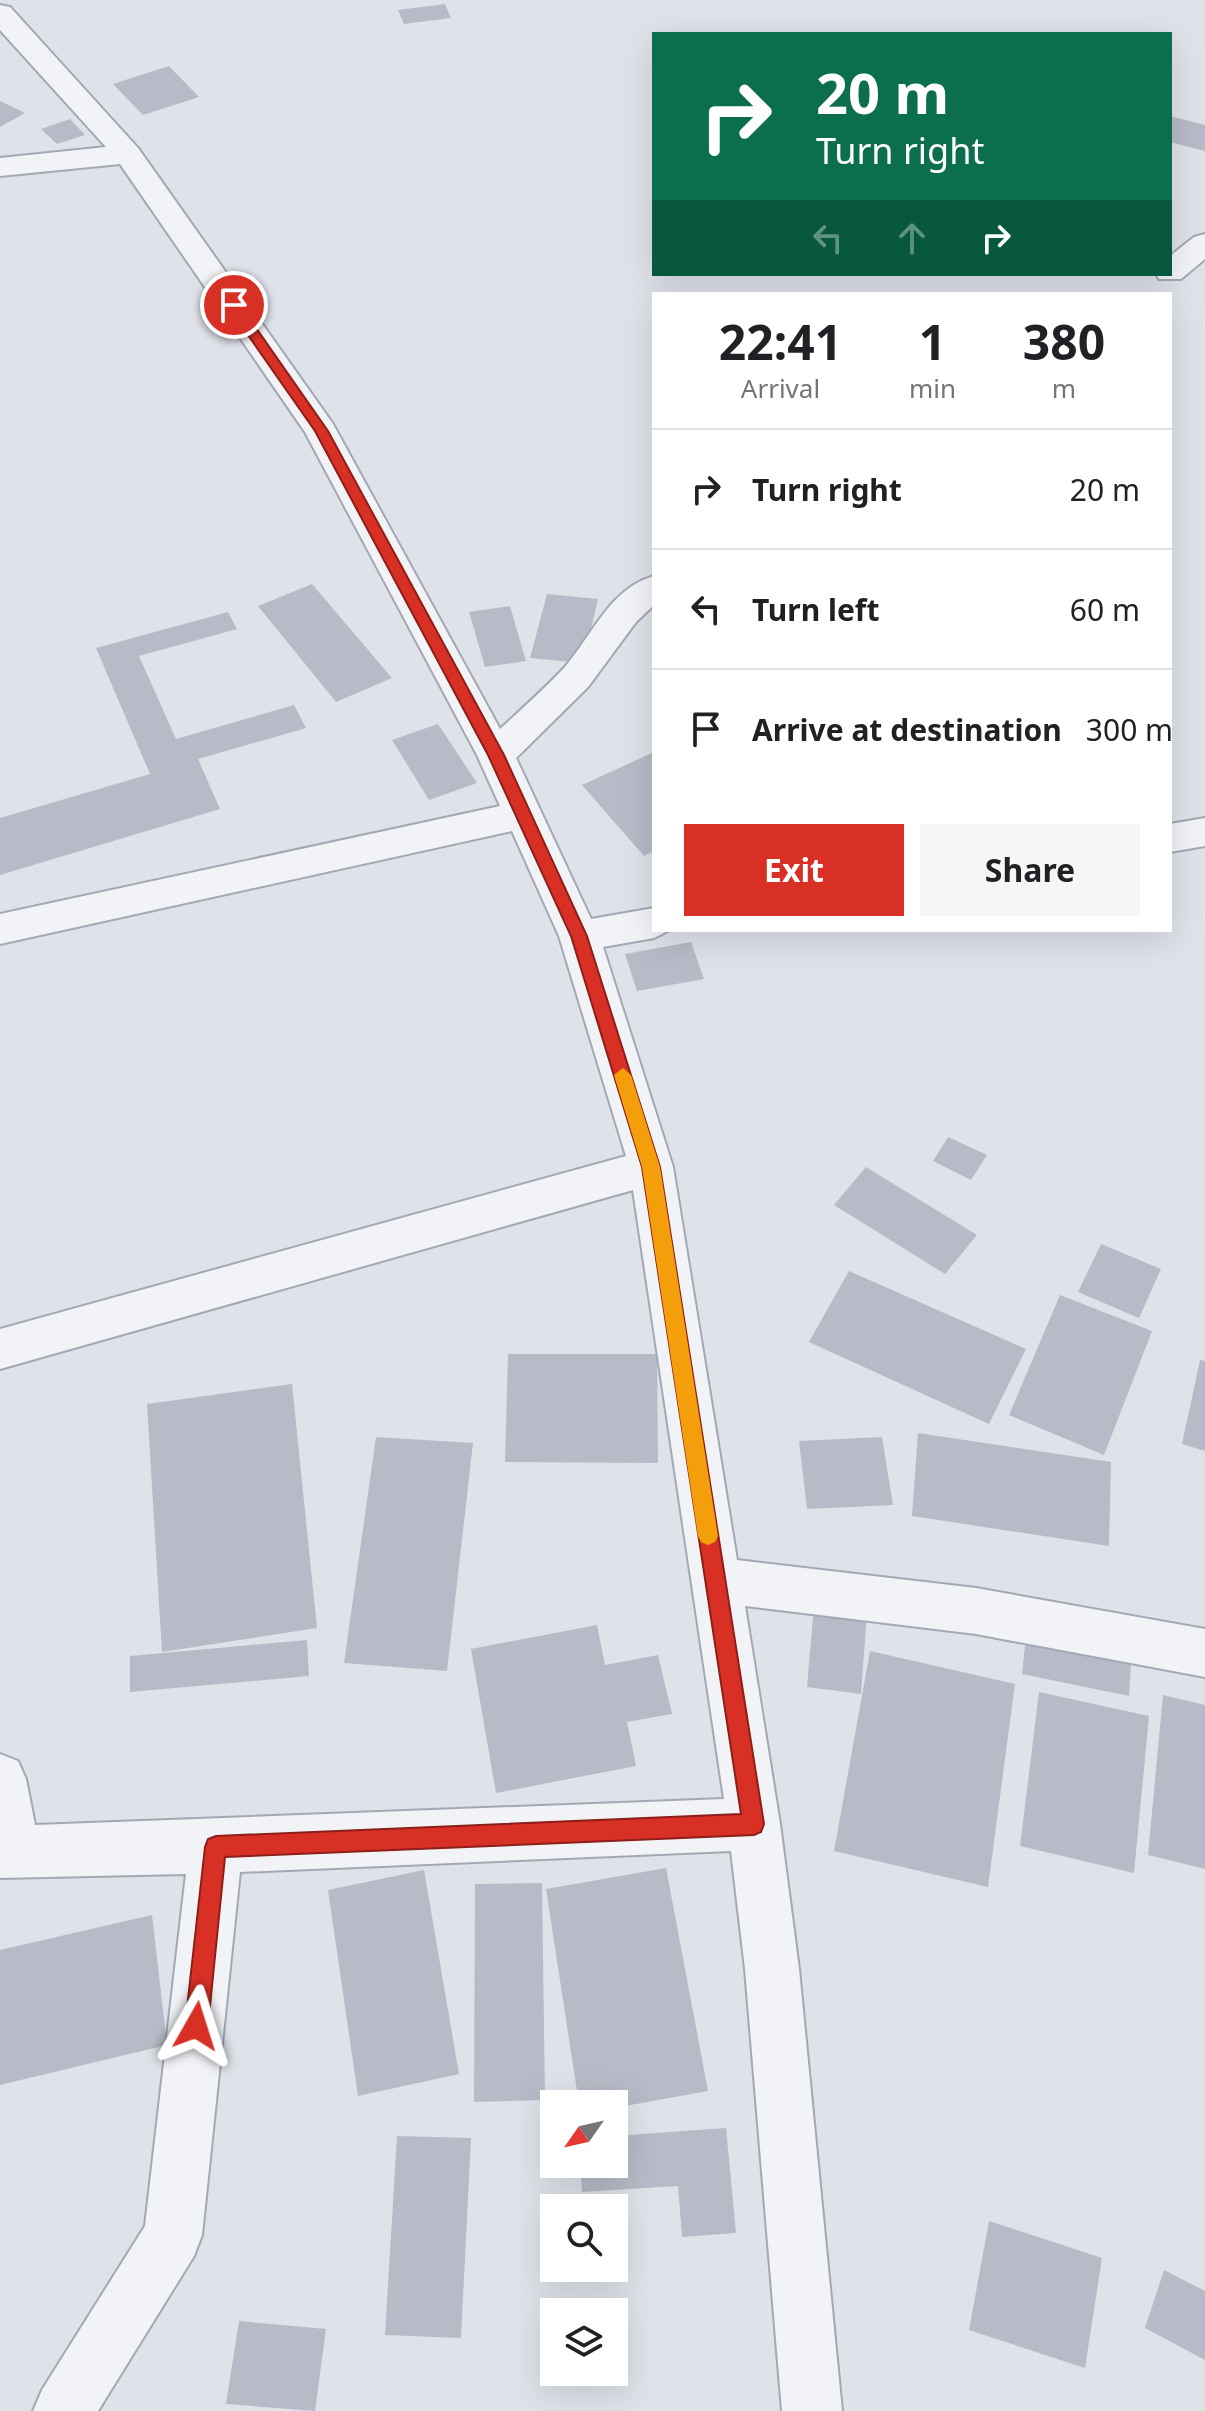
<!DOCTYPE html>
<style>
body{margin:0;font-family:"Noto Sans",sans-serif;background:#f6f6f6;color:#202124;height:100vh;display:flex;flex-direction:column;font-size:30px;white-space:nowrap}
*{box-sizing:border-box;margin:0}
p{font-size:26px;color:#757577}
.icon{flex:none;width:44px;height:44px;fill:none;stroke:currentColor;stroke-width:2;stroke-linecap:round;stroke-linejoin:round}
.map{position:relative;flex:1;overflow:hidden}
.side{position:absolute;left:652px;top:292px;width:520px;height:640px;display:flex;flex-direction:column;background:#fff;border-radius:0px;box-shadow:0 8px 32px #0002}
.side>*{flex:none}
.guide{position:absolute;left:652px;top:32px;width:520px;height:244px;border-radius:0px;box-shadow:0 8px 32px #0002;background:#0b6e4f;color:#fff;overflow:hidden}
.needle{width:52px;rotate:236deg}
.buttons{position:absolute;left:540px;top:2090px;display:grid;gap:16px}
.buttons a{display:grid;place-items:center;width:88px;height:88px;border-radius:0px;background:#fff;box-shadow:0 8px 32px #0002;font-size:40px}
.pin{position:absolute;display:grid;place-items:center;width:68px;height:68px;color:#fff;margin:-34px;border:4px solid #fff;border-radius:50%;box-shadow:0 2px 8px #0007}
.me{position:absolute;width:88px;margin:-44px;rotate:6deg;stroke-linejoin:round;filter:drop-shadow(0 0 6px #0008)}
.turn{display:flex;align-items:center;gap:28px;height:168px;padding:0 32px;font-size:36px}
.turn .icon{width:104px;height:104px;stroke-width:2.5}
.turn b{display:block;font-size:56px;line-height:68px}
.lanes{display:flex;align-items:center;height:76px;padding:0 32px;background:#0003;justify-content:center;gap:40px;direction:ltr}
.lanes .off{opacity:.35}
.eta{display:flex;justify-content:space-evenly;align-items:center;height:136px;text-align:center}
.eta b{font-size:48px;font-weight:700;line-height:56px}
.button{display:flex;gap:16px;margin-top:auto;padding:16px 32px}
.button a{flex:1;height:92px;border-radius:0px;background:#d93025;color:#fff;font-size:32px;font-weight:700;line-height:92px;text-align:center}
.button a+a{background:#f6f6f6;color:#202124}
ul{padding:0;list-style:none}
li{display:flex;align-items:center;gap:24px;height:120px;padding:0 32px;border-top:2px solid #e0e0e0}
li div{flex:1}
li b{display:block;font-size:30px}
li em{font-style:normal}
.map>svg:first-child{display:block}
</style>
<div class="map">
<svg width="1205" height="2411" viewBox="0 0 1205 2411">
<rect width="100%" height="100%" fill="#dfe2e9"/>
<path fill="#b6bbc7" d="M 445,4 L 451,18 L 404,24 L 398,10 Z
M 169,66 L 199,97 L 143,115 L 113,84 Z
M 0,101 L 25,113 L 0,127 Z
M 1170,116 L 1205,125 L 1205,151 L 1170,142 Z
M 70,119 L 85,135 L 57,144 L 41,129 Z
M 312,584 L 392,678 L 336,702 L 258,606 Z
M 547,594 L 598,599 L 583,663 L 530,658 Z
M 510,606 L 526,661 L 485,667 L 469,612 Z
M 228,612 L 237,629 L 139,656 L 176,739 L 294,705 L 306,728 L 198,759 L 220,809 L 0,875 L 0,818 L 150,774 L 96,648 Z
M 438,724 L 477,783 L 429,800 L 392,740 Z
M 654,752 L 654,851 L 644,856 L 582,785 Z
M 691,942 L 704,979 L 637,991 L 625,954 Z
M 948,1137 L 987,1155 L 971,1180 L 933,1161 Z
M 866,1167 L 977,1235 L 945,1274 L 834,1205 Z
M 1101,1244 L 1161,1269 L 1139,1318 L 1078,1292 Z
M 849,1271 L 1026,1349 L 989,1424 L 809,1342 Z
M 1060,1295 L 1152,1331 L 1104,1455 L 1009,1415 Z
M 508,1354 L 657,1354 L 658,1463 L 505,1462 Z
M 1200,1360 L 1205,1361 L 1205,1451 L 1182,1444 Z
M 292,1384 L 317,1628 L 162,1652 L 147,1404 Z
M 918,1433 L 1111,1462 L 1109,1546 L 912,1516 Z
M 376,1437 L 473,1443 L 447,1671 L 344,1663 Z
M 882,1437 L 893,1505 L 807,1509 L 799,1441 Z
M 814,1605 L 867,1612 L 861,1694 L 807,1687 Z
M 597,1625 L 605,1665 L 658,1655 L 672,1714 L 627,1722 L 636,1766 L 496,1793 L 471,1649 Z
M 1027,1627 L 1132,1648 L 1129,1696 L 1022,1674 Z
M 307,1640 L 309,1676 L 130,1692 L 130,1656 Z
M 870,1651 L 1015,1684 L 988,1887 L 834,1851 Z
M 1039,1692 L 1149,1716 L 1134,1873 L 1020,1846 Z
M 1163,1695 L 1205,1705 L 1205,1869 L 1148,1855 Z
M 666,1868 L 708,2091 L 614,2108 L 614,2104 L 579,2104 L 546,1889 Z
M 424,1870 L 459,2074 L 358,2096 L 328,1890 Z
M 542,1883 L 545,2100 L 474,2102 L 475,1884 Z
M 152,1915 L 167,2045 L 0,2085 L 0,1950 Z
M 726,2128 L 736,2233 L 682,2237 L 678,2186 L 582,2192 L 580,2164 L 614,2164 L 614,2136 Z
M 397,2136 L 471,2138 L 461,2338 L 385,2335 Z
M 989,2221 L 1102,2258 L 1085,2368 L 969,2330 Z
M 1164,2270 L 1205,2291 L 1205,2360 L 1145,2328 Z
M 239,2321 L 326,2329 L 315,2411 L 226,2404 Z"/>
<g fill="none" stroke-linecap="round" stroke-linejoin="round">
<defs>
<path id="minor" d="M 0,5 L 10,7 L 138,148 L 333,424 L 500,729 C 522,709 544,689 564,668 C 592,636 610,588 654,576 L 654,605 L 636,622 L 588,687 L 516,758 L 591,919 L 654,908 L 654,930 L 670,930 L 654,938 L 603,947 L 673,1167 L 737,1560 L 976,1588 L 1205,1629 L 1205,1677 L 976,1634 L 745,1606 L 780,1824 L 799,1969 L 842,2411 L 782,2411 L 745,1969 L 731,1851 L 240,1872 L 202,2235 L 194,2256 L 98,2411 L 33,2411 L 42,2390 L 145,2226 L 186,1874 L 0,1878 L 0,1754 L 18,1761 L 26,1779 L 35,1825 L 724,1799 L 633,1190 L 0,1369 L 0,1329 L 626,1156 L 559,936 L 512,831 L 0,944 L 0,914 L 500,806 L 477,755 L 305,432 L 120,164 L 0,176 L 0,158 L 106,147 L 0,30 Z
M 1205,234 L 1205,259 L 1181,279 L 1159,279 L 1156,274 L 1170,274 L 1170,256 L 1194,237 Z
M 1205,818 L 1205,846 L 1170,852 L 1170,824 Z"/>
</defs>
<use href="#minor" stroke="#a4a8b4" stroke-width="4"/>
<use href="#minor" fill="#f2f3f7" fill-rule="evenodd"/>
</g>
<path fill="#d93025" stroke="#8d1f18" stroke-width="2" d="M 234,301 L 238,302 L 328,431 L 504,755 L 587,936 L 660,1167 L 764,1824 L 761,1832 L 754,1835 L 225,1857 L 208,2026 L 204,2034 L 196,2038 L 188,2034 L 185,2026 L 205,1847 L 208,1839 L 216,1836 L 741,1814 L 642,1167 L 571,936 L 488,755 L 315,431 L 227,305 Z"/>
<path fill="#f59e0b" d="M 623,1068 L 631,1075 L 660,1167 L 718,1536 L 715,1542 L 708,1545 L 701,1542 L 698,1536 L 642,1167 L 614,1075 Z"/>
</svg>
<div class="buttons">
<a><svg class="needle" viewBox="-14 -14 28 28"><path d="M0-13l5 13h-10z" fill="#e53935"/><path d="M0 13l5-13h-10z" fill="#757577"/></svg></a>
<a><svg class="icon" aria-label="search" viewBox="0 0 24 24"><circle cx="10" cy="10" r="6"/><path d="M15 15l6 6"/></svg></a>
<a><svg class="icon" aria-label="layers" viewBox="0 0 24 24"><path d="M12 4l9 5-9 5-9-5zM3 14l9 5 9-5"/></svg></a>
</div>
<div class="pin" style="left:234px;top:305px;background:#d93025"><svg class="icon" aria-label="arrive" viewBox="0 0 24 24"><path d="M6 21V4h12l-3 4 3 4H6"/></svg></div>
<svg class="me" style="left:196px;top:2026px" viewBox="-20 -20 40 40"><path d="M0-17L14 15 0 8-14 15z" fill="#d93025" stroke="#fff" stroke-width="4"/></svg>
<div class="guide">
<div class="turn"><svg class="icon" aria-label="right" viewBox="0 0 24 24"><path d="M7 20v-9h11M14 6l5 5-5 5"/></svg><div><b>20 m</b>Turn right</div></div>
<div class="lanes"><svg class="icon off" aria-label="left" viewBox="0 0 24 24"><path d="M17 20v-9H6M10 6l-5 5 5 5"/></svg><svg class="icon off" aria-label="ahead" viewBox="0 0 24 24"><path d="M12 20V5M6 11l6-6 6 6"/></svg><svg class="icon" aria-label="right" viewBox="0 0 24 24"><path d="M7 20v-9h11M14 6l5 5-5 5"/></svg></div>
</div>
<section class="side">
<div class="eta">
<div><b>22:41</b><p>Arrival</p></div>
<div><b>1</b><p>min</p></div>
<div><b>380</b><p>m</p></div>
</div>
<ul>
<li><svg class="icon" aria-label="right" viewBox="0 0 24 24"><path d="M7 20v-9h11M14 6l5 5-5 5"/></svg><div><b>Turn right</b></div><em>20 m</em></li>
<li><svg class="icon" aria-label="left" viewBox="0 0 24 24"><path d="M17 20v-9H6M10 6l-5 5 5 5"/></svg><div><b>Turn left</b></div><em>60 m</em></li>
<li><svg class="icon" aria-label="arrive" viewBox="0 0 24 24"><path d="M6 21V4h12l-3 4 3 4H6"/></svg><div><b>Arrive at destination</b></div><em>300 m</em></li>
</ul>
<div class="button"><a>Exit</a><a>Share</a></div>
</section>
</div>
